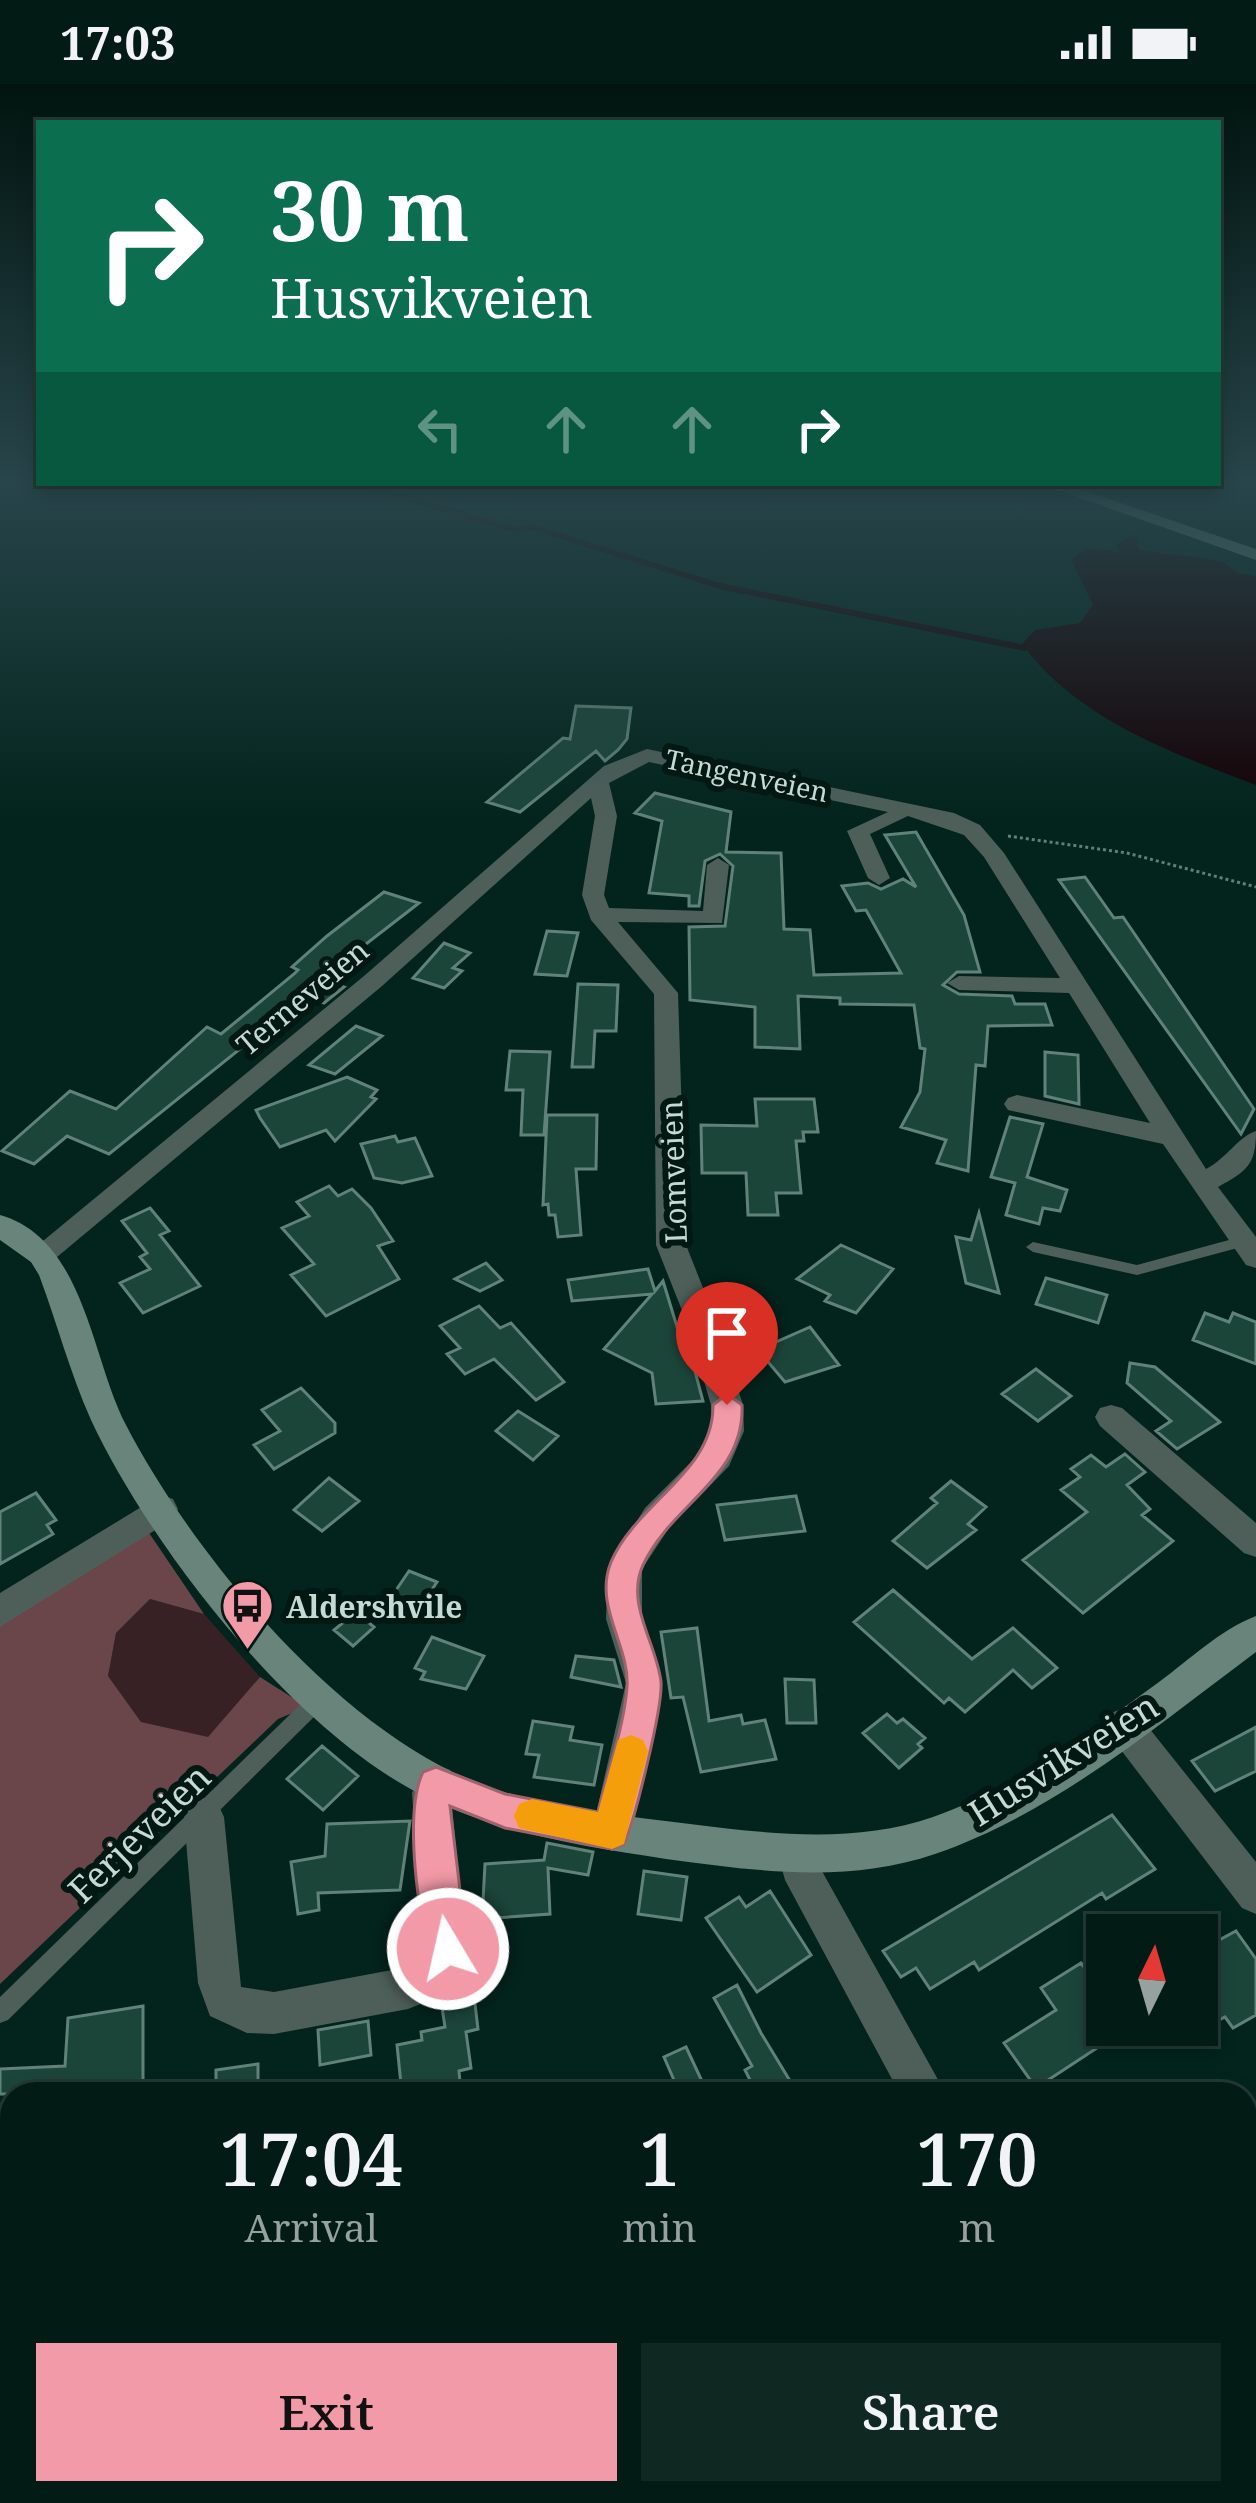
<!DOCTYPE html>
<style>
body{margin:0;font-family:"Noto Serif",serif;background:#102822;color:#f1f3f6;height:100vh;display:flex;flex-direction:column;font-size:45px;white-space:nowrap}
*{box-sizing:border-box;margin:0}
p{font-size:39px;color:#96a1a0}
.icon{flex:none;width:66px;height:66px;fill:none;stroke:currentColor;stroke-width:2;stroke-linecap:round;stroke-linejoin:round}
.map{position:relative;flex:1;overflow:hidden}
.panel{position:absolute;left:0px;top:1998px;width:1257px;height:423px;display:flex;flex-direction:column;background:#021b15;border-radius:36px 36px 0 0;box-shadow:0 6px 18px #0003,0 0 0 3px #233934}
.panel>*{flex:none}
.hud{position:absolute;left:36px;top:36px;width:1185px;height:366px;border-radius:0px;box-shadow:0 6px 18px #0003,0 0 0 3px #233934;background:#0b6e4f;color:#fff;overflow:hidden}
.needle{width:78px;rotate:5deg}
.controls{position:absolute;left:1086px;top:1830px;display:grid;gap:24px}
.controls a{display:grid;place-items:center;width:132px;height:132px;border-radius:0px;background:#021b15;box-shadow:0 6px 18px #0003,0 0 0 3px #233934;font-size:60px}
.pin{position:absolute;display:grid;place-items:center;width:102px;height:102px;color:#fff;margin:-123px -51px;border-radius:50% 50% 50% 0;rotate:-45deg;box-shadow:0 0 12px #0007}
.pin .icon{rotate:45deg}
.me{position:absolute;width:132px;margin:-66px;rotate:351deg;stroke-linejoin:round;filter:drop-shadow(0 0 9px #0008)}
.turn{display:flex;align-items:center;gap:42px;height:252px;padding:0 36px;font-size:54px}
.turn .icon{width:156px;height:156px;stroke-width:2.5}
.turn b{display:block;font-size:84px;line-height:102px}
.lanes{display:flex;align-items:center;height:114px;padding:0 36px;background:#0003;justify-content:center;gap:60px;direction:ltr}
.lanes .off{opacity:.35}
.eta{display:flex;justify-content:space-evenly;align-items:center;height:204px;text-align:center}
.eta b{font-size:72px;font-weight:600;line-height:84px}
.primary-button{display:flex;gap:24px;margin-top:auto;padding:24px 36px}
.primary-button a{flex:1;height:138px;border-radius:0px;background:#f39aa8;color:#111;font-size:48px;font-weight:600;line-height:138px;text-align:center}
.primary-button a+a{background:#102822;color:#f1f3f6}
.status{display:flex;justify-content:space-between;align-items:center;height:84px;padding:0 60px;background:#021b15;direction:ltr}
.status svg{height:33px;fill:currentColor}
.map>svg:first-child{display:block}
</style>
<div class="status"><b>17:03</b><svg viewBox="0 0 49 12"><path d="M0 12V9h3v3zM5 12V6h3v6zM10 12V3h3v9zM15 12V0h3v12zM26 1h20v11H26zM47 4h2v5h-2z"/></svg></div>
<div class="map">
<svg width="1256" height="2419" viewBox="0 0 1256 2419">
<rect width="100%" height="100%" fill="#02241c"/>
<path fill="#382125" d="M 150,1515 L 204,1530 L 260,1593 L 208,1654 L 141,1638 L 108,1592 L 116,1549 Z"/>
<path fill="#6a464b" d="M 145,1443 L 204,1530 L 150,1515 L 116,1549 L 108,1592 L 141,1638 L 208,1653 L 260,1593 L 307,1623 L 278,1635 L 0,1900 L 0,1538 Z"/>
<path fill="#150004" d="M 1136,450 L 1140,466 L 1222,477 L 1237,489 L 1256,492 L 1256,701 C 1172,669 1077,635 1022,560 L 1035,546 L 1080,539 L 1093,521 L 1071,476 L 1086,464 L 1119,468 L 1116,460 Z"/>
<g fill="none" stroke-linecap="round" stroke-linejoin="round">
<path stroke="#150004" stroke-width="6" d="M 355,399 L 515,446 L 531,443 L 720,502 L 1025,564"/>
</g>
<path fill="#1c453a" stroke="#608278" stroke-width="3" d="M 576,622 L 631,624 L 627,655 L 618,666 L 605,677 L 596,667 L 520,728 L 487,718 L 563,654 L 570,655 Z
M 655,709 L 731,728 L 726,768 L 781,769 L 784,845 L 810,846 L 814,891 L 901,889 L 866,826 L 856,827 L 842,802 L 868,799 L 881,805 L 903,795 L 916,803 L 885,751 L 916,748 L 964,831 L 980,888 L 957,888 L 943,901 L 959,910 L 1012,912 L 1015,920 L 1045,920 L 1052,941 L 988,942 L 985,982 L 976,981 L 968,1087 L 937,1079 L 946,1056 L 901,1043 L 920,1008 L 925,965 L 920,964 L 914,921 L 840,920 L 840,914 L 798,912 L 800,965 L 755,963 L 755,923 L 690,916 L 689,843 L 725,842 L 733,782 L 720,770 L 705,777 L 699,822 L 689,822 L 689,812 L 649,809 L 662,737 L 635,729 Z
M 1085,793 L 1114,834 L 1123,833 L 1254,1025 L 1241,1050 L 1059,796 Z
M 384,808 L 419,819 L 331,887 L 325,896 L 344,903 L 324,919 L 306,912 L 109,1070 L 67,1052 L 34,1080 L 2,1067 L 70,1007 L 116,1025 L 207,943 L 221,950 L 294,890 L 298,886 L 292,883 L 327,852 Z
M 547,847 L 578,849 L 567,892 L 535,890 Z
M 444,859 L 470,869 L 453,884 L 462,887 L 444,904 L 413,894 Z
M 578,900 L 618,901 L 616,947 L 595,947 L 593,983 L 572,983 Z
M 356,942 L 382,952 L 335,990 L 309,981 Z
M 510,967 L 550,968 L 544,1051 L 521,1051 L 523,1006 L 506,1006 Z
M 1045,968 L 1078,971 L 1079,1020 L 1045,1012 Z
M 347,993 L 377,1006 L 371,1013 L 376,1015 L 335,1057 L 326,1046 L 280,1063 L 260,1034 L 256,1026 Z
M 755,1015 L 814,1015 L 818,1048 L 803,1048 L 804,1057 L 796,1057 L 801,1109 L 776,1109 L 778,1131 L 748,1131 L 746,1089 L 702,1089 L 701,1041 L 757,1042 Z
M 547,1031 L 597,1031 L 596,1085 L 576,1085 L 581,1151 L 558,1153 L 555,1131 L 549,1131 L 548,1120 L 543,1121 Z
M 1010,1033 L 1043,1040 L 1027,1093 L 1067,1106 L 1060,1127 L 1043,1124 L 1039,1140 L 1006,1131 L 1015,1099 L 991,1093 Z
M 395,1052 L 398,1058 L 415,1054 L 432,1092 L 402,1099 L 374,1094 L 361,1060 Z
M 329,1102 L 338,1112 L 352,1105 L 371,1124 L 393,1157 L 378,1162 L 399,1195 L 326,1232 L 291,1191 L 314,1180 L 282,1144 L 309,1132 L 297,1118 Z
M 150,1124 L 169,1147 L 160,1151 L 200,1202 L 143,1229 L 120,1199 L 150,1185 L 140,1173 L 147,1169 L 122,1137 Z
M 979,1129 L 999,1209 L 966,1199 L 956,1153 L 971,1156 Z
M 841,1161 L 893,1185 L 856,1229 L 825,1217 L 830,1211 L 797,1195 Z
M 486,1179 L 502,1196 L 480,1207 L 455,1195 Z
M 648,1185 L 655,1207 L 663,1197 L 678,1246 L 684,1246 L 703,1317 L 656,1320 L 652,1289 L 604,1265 L 652,1210 L 572,1217 L 568,1196 Z
M 1046,1194 L 1107,1211 L 1098,1239 L 1036,1220 Z
M 479,1222 L 500,1244 L 511,1239 L 564,1298 L 536,1316 L 494,1275 L 465,1290 L 447,1270 L 460,1264 L 440,1242 Z
M 1205,1229 L 1229,1238 L 1233,1229 L 1256,1238 L 1256,1280 L 1193,1256 Z
M 810,1243 L 839,1281 L 785,1298 L 758,1266 Z
M 1130,1279 L 1155,1283 L 1220,1338 L 1177,1365 L 1156,1347 L 1171,1337 L 1127,1299 Z
M 1036,1285 L 1071,1312 L 1038,1337 L 1002,1310 Z
M 301,1304 L 335,1339 L 335,1349 L 274,1385 L 254,1361 L 280,1347 L 262,1326 Z
M 518,1327 L 558,1352 L 533,1376 L 496,1347 Z
M 1125,1370 L 1145,1388 L 1127,1401 L 1150,1425 L 1142,1431 L 1173,1457 L 1083,1529 L 1023,1476 L 1087,1428 L 1061,1406 L 1080,1393 L 1071,1385 L 1091,1371 L 1106,1383 Z
M 329,1394 L 359,1417 L 322,1447 L 294,1426 Z
M 951,1397 L 986,1423 L 968,1440 L 976,1446 L 927,1484 L 893,1457 L 937,1419 L 931,1414 Z
M 36,1409 L 56,1436 L 47,1441 L 53,1450 L 0,1480 L 0,1428 Z
M 796,1412 L 805,1447 L 725,1456 L 717,1421 Z
M 409,1487 L 437,1498 L 416,1530 L 388,1518 Z
M 893,1506 L 972,1575 L 1013,1544 L 1057,1584 L 1032,1604 L 1013,1586 L 965,1628 L 949,1614 L 944,1619 L 854,1538 Z
M 356,1528 L 374,1543 L 353,1562 L 334,1546 Z
M 697,1544 L 709,1637 L 741,1631 L 743,1640 L 765,1636 L 776,1675 L 701,1688 L 683,1613 L 671,1614 L 661,1548 Z
M 432,1553 L 484,1572 L 466,1605 L 421,1595 L 425,1588 L 415,1584 Z
M 576,1572 L 614,1576 L 621,1603 L 571,1593 Z
M 785,1595 L 814,1596 L 816,1639 L 787,1639 Z
M 887,1630 L 897,1639 L 903,1635 L 925,1654 L 918,1660 L 922,1664 L 899,1684 L 863,1649 Z
M 533,1637 L 573,1643 L 570,1656 L 602,1661 L 594,1701 L 534,1693 L 539,1671 L 526,1670 Z
M 1256,1643 L 1256,1687 L 1215,1707 L 1192,1677 Z
M 322,1662 L 358,1692 L 323,1726 L 287,1695 Z
M 1112,1731 L 1155,1785 L 1106,1815 L 1102,1809 L 979,1886 L 974,1878 L 930,1905 L 916,1884 L 901,1893 L 883,1867 Z
M 410,1737 L 400,1806 L 318,1809 L 319,1826 L 298,1830 L 291,1778 L 325,1772 L 327,1740 Z
M 547,1759 L 593,1768 L 588,1791 L 548,1784 L 550,1830 L 482,1835 L 485,1780 L 544,1776 Z
M 644,1787 L 687,1793 L 681,1836 L 638,1830 Z
M 770,1807 L 811,1871 L 757,1908 L 706,1834 L 739,1813 L 746,1823 Z
M 1236,1847 L 1256,1875 L 1256,1931 L 1233,1944 L 1225,1933 L 1197,1947 L 1197,1868 Z
M 1081,1879 L 1107,1913 L 1107,1941 L 1132,1941 L 1036,2004 L 1004,1959 L 1056,1926 L 1041,1904 Z
M 460,1896 L 461,1905 L 473,1903 L 478,1945 L 466,1948 L 471,1984 L 459,1987 L 461,2010 L 402,2010 L 397,1961 L 422,1956 L 421,1948 L 445,1943 L 441,1917 Z
M 737,1901 L 761,1949 L 798,2010 L 757,2010 L 745,1986 L 752,1982 L 714,1914 Z
M 143,1922 L 143,2010 L 0,2010 L 0,1985 L 65,1982 L 68,1934 Z
M 368,1937 L 371,1971 L 320,1981 L 318,1946 Z
M 686,1963 L 708,2010 L 680,2010 L 664,1973 Z
M 258,1980 L 258,2010 L 216,2010 L 216,1986 Z"/>
<g fill="none" stroke-linecap="round" stroke-linejoin="round">
<path stroke="#647e77" stroke-width="3" stroke-dasharray="3 3" stroke-linecap="butt" d="M 1008,752 L 1127,769 L 1256,803"/>
<path fill="#4e5f59" fill-rule="evenodd" d="M 1240,1153 L 1245,1154 L 1247,1158 L 1245,1162 L 1137,1191 L 1033,1168 L 1026,1163 L 1033,1158 L 1137,1181 Z
M 318,1608 L 325,1610 L 327,1616 L 325,1622 L 8,1936 L 0,1939 L 0,1913 L 311,1610 Z"/>
<path fill="#4e5f59" fill-rule="evenodd" d="M 647,665 L 954,729 L 980,741 L 1004,769 L 1206,1085 C 1226,1075 1239,1052 1256,1047 C 1256,1081 1247,1087 1218,1103 L 1256,1153 L 1256,1184 L 1246,1181 L 1163,1060 L 1008,1026 L 1004,1020 L 1008,1014 L 1017,1011 L 1150,1039 L 1069,909 L 959,906 L 947,899 L 959,892 L 1060,894 L 984,773 L 964,751 L 908,732 L 870,750 L 890,794 L 879,801 L 868,794 L 847,747 L 888,728 L 649,678 L 609,699 L 617,732 L 604,811 L 609,824 L 703,827 L 707,781 L 718,774 L 729,781 L 722,839 L 618,838 L 678,909 L 686,1161 L 717,1239 L 743,1321 L 744,1347 L 729,1382 L 669,1444 L 642,1485 L 642,1535 L 662,1599 L 632,1748 L 626,1761 L 612,1767 L 598,1761 L 592,1748 L 626,1599 L 606,1535 L 608,1483 L 645,1424 L 704,1365 L 712,1347 L 711,1321 L 687,1239 L 656,1161 L 654,910 L 591,836 L 582,811 L 595,732 L 591,714 L 382,902 L 51,1178 L 31,1178 L 26,1171 L 364,892 L 604,682 Z
M 1111,1321 L 1122,1324 L 1256,1439 L 1256,1473 L 1244,1469 L 1100,1342 L 1095,1333 L 1100,1324 Z
M 161,1411 L 173,1415 L 178,1425 L 173,1435 L 0,1543 L 0,1509 Z
M 1124,1624 L 1137,1629 L 1256,1778 L 1256,1830 L 1242,1824 L 1111,1653 L 1105,1641 L 1111,1629 Z
M 436,1681 L 450,1686 L 455,1699 L 451,1710 L 466,1878 L 446,1910 L 408,1925 L 274,1950 L 247,1949 L 210,1932 L 198,1899 L 184,1733 L 190,1720 L 204,1714 L 218,1720 L 224,1733 L 241,1903 L 274,1908 L 408,1883 L 424,1871 L 412,1709 L 422,1686 Z
M 798,1751 L 812,1756 L 823,1789 L 946,2010 L 900,2010 L 785,1796 L 778,1770 L 784,1756 Z
M 800,2409 L 852,2409 L 855,2419 L 803,2419 Z"/>
<path fill="#69847b" fill-rule="evenodd" d="M 1038,399 L 1062,399 L 1256,465 L 1256,476 Z
M 0,1131 C 85,1155 91,1274 126,1341 C 193,1470 332,1637 468,1695 C 538,1724 617,1731 690,1740 C 770,1750 855,1760 933,1733 C 1015,1704 1089,1649 1159,1598 C 1189,1576 1221,1545 1256,1532 L 1256,1568 C 1155,1643 1056,1728 935,1770 C 848,1800 755,1787 666,1775 C 585,1763 505,1750 430,1715 C 298,1653 152,1466 91,1336 C 70,1289 57,1239 39,1191 L 31,1178 L 0,1156 Z"/>
</g>
<linearGradient id="sky" x2="0" y2="1"><stop stop-color="#01140f"/><stop offset="0.54" stop-color="#28454b"/><stop offset="1" stop-color="#28454b" stop-opacity="0"/></linearGradient>
<rect width="1256" height="738" fill="url(#sky)"/>
<path fill="#f39aa8" stroke="#9e646d" stroke-width="3" d="M 727,1310 L 742,1321 C 745,1394 671,1420 643,1481 C 625,1520 657,1560 661,1598 C 663,1622 635,1736 624,1760 L 612,1765 L 505,1744 L 450,1722 L 467,1865 L 461,1878 L 448,1884 L 434,1878 C 417,1837 404,1727 423,1688 L 436,1683 L 505,1710 L 598,1728 C 607,1688 624,1644 627,1603 C 630,1562 593,1522 611,1478 C 637,1418 714,1388 713,1321 Z"/>
<path fill="#f59e0b" d="M 631,1651 L 643,1656 L 648,1667 L 624,1760 L 612,1765 L 519,1744 L 514,1732 L 519,1720 L 532,1715 L 598,1728 L 618,1656 Z"/>
<defs>
<symbol id="bus-pin" viewBox="-11 -11 22 30"><path d="M0 17L-7.5 6A9.5 9.5 0 1 1 7.5 6Z" fill="#f39aa8" stroke="#021913"/><path d="M-5-6H5V4H4V6H2V4H-2V6H-4V4H-5ZM-3.5-4V0h7V-4ZM-3.5 1.2v1.5H-2V1.2ZM2 1.2v1.5H3.5V1.2Z" fill="#111"/></symbol>
</defs>
<g fill-rule="evenodd">
<use href="#bus-pin" x="218" y="1492" width="59" height="81"/>
</g>
<g text-anchor="middle" dominant-baseline="central" stroke-width="12" stroke-linejoin="round" paint-order="stroke">
<g font-size="27" fill="#c7d9d3" stroke="#021913">
<text transform="translate(747 691) rotate(12)">Tangenveien</text>
</g>
<g font-size="30" fill="#c7d9d3" stroke="#021913">
<text transform="translate(302 913) rotate(-40)">Terneveien</text>
<text transform="translate(673 1088) rotate(-92)">Lomveien</text>
</g>
<g font-size="30" font-weight="bold" fill="#c7d9d3" stroke="#021913" text-anchor="start">
<text x="286" y="1522">Aldershvile</text>
</g>
<g font-size="36" fill="#c7d9d3" stroke="#021913">
<text transform="translate(1063 1675) rotate(-32)">Husvikveien</text>
<text transform="translate(139 1749) rotate(-44)">Ferjeveien</text>
</g>
</g>
</svg>
<div class="controls">
<a><svg class="needle" viewBox="-14 -14 28 28"><path d="M0-13l5 13h-10z" fill="#e53935"/><path d="M0 13l5-13h-10z" fill="#96a1a0"/></svg></a>
</div>
<div class="pin" style="left:727px;top:1321px;background:#d93025"><svg class="icon" aria-label="arrive" viewBox="0 0 24 24"><path d="M6 21V4h12l-3 4 3 4H6"/></svg></div>
<svg class="me" style="left:448px;top:1865px" viewBox="-20 -20 40 40"><circle r="17" fill="#f39aa8" stroke="#fff" stroke-width="3"/><path d="M0-11L8 9 0 5-8 9z" fill="#fff"/></svg>
<div class="hud">
<div class="turn"><svg class="icon" aria-label="right" viewBox="0 0 24 24"><path d="M7 20v-9h11M14 6l5 5-5 5"/></svg><div><b>30 m</b>Husvikveien</div></div>
<div class="lanes"><svg class="icon off" aria-label="left" viewBox="0 0 24 24"><path d="M17 20v-9H6M10 6l-5 5 5 5"/></svg><svg class="icon off" aria-label="ahead" viewBox="0 0 24 24"><path d="M12 20V5M6 11l6-6 6 6"/></svg><svg class="icon off" aria-label="ahead" viewBox="0 0 24 24"><path d="M12 20V5M6 11l6-6 6 6"/></svg><svg class="icon" aria-label="right" viewBox="0 0 24 24"><path d="M7 20v-9h11M14 6l5 5-5 5"/></svg></div>
</div>
<section class="panel">
<div class="eta">
<div><b>17:04</b><p>Arrival</p></div>
<div><b>1</b><p>min</p></div>
<div><b>170</b><p>m</p></div>
</div>
<div class="primary-button"><a>Exit</a><a>Share</a></div>
</section>
</div>
